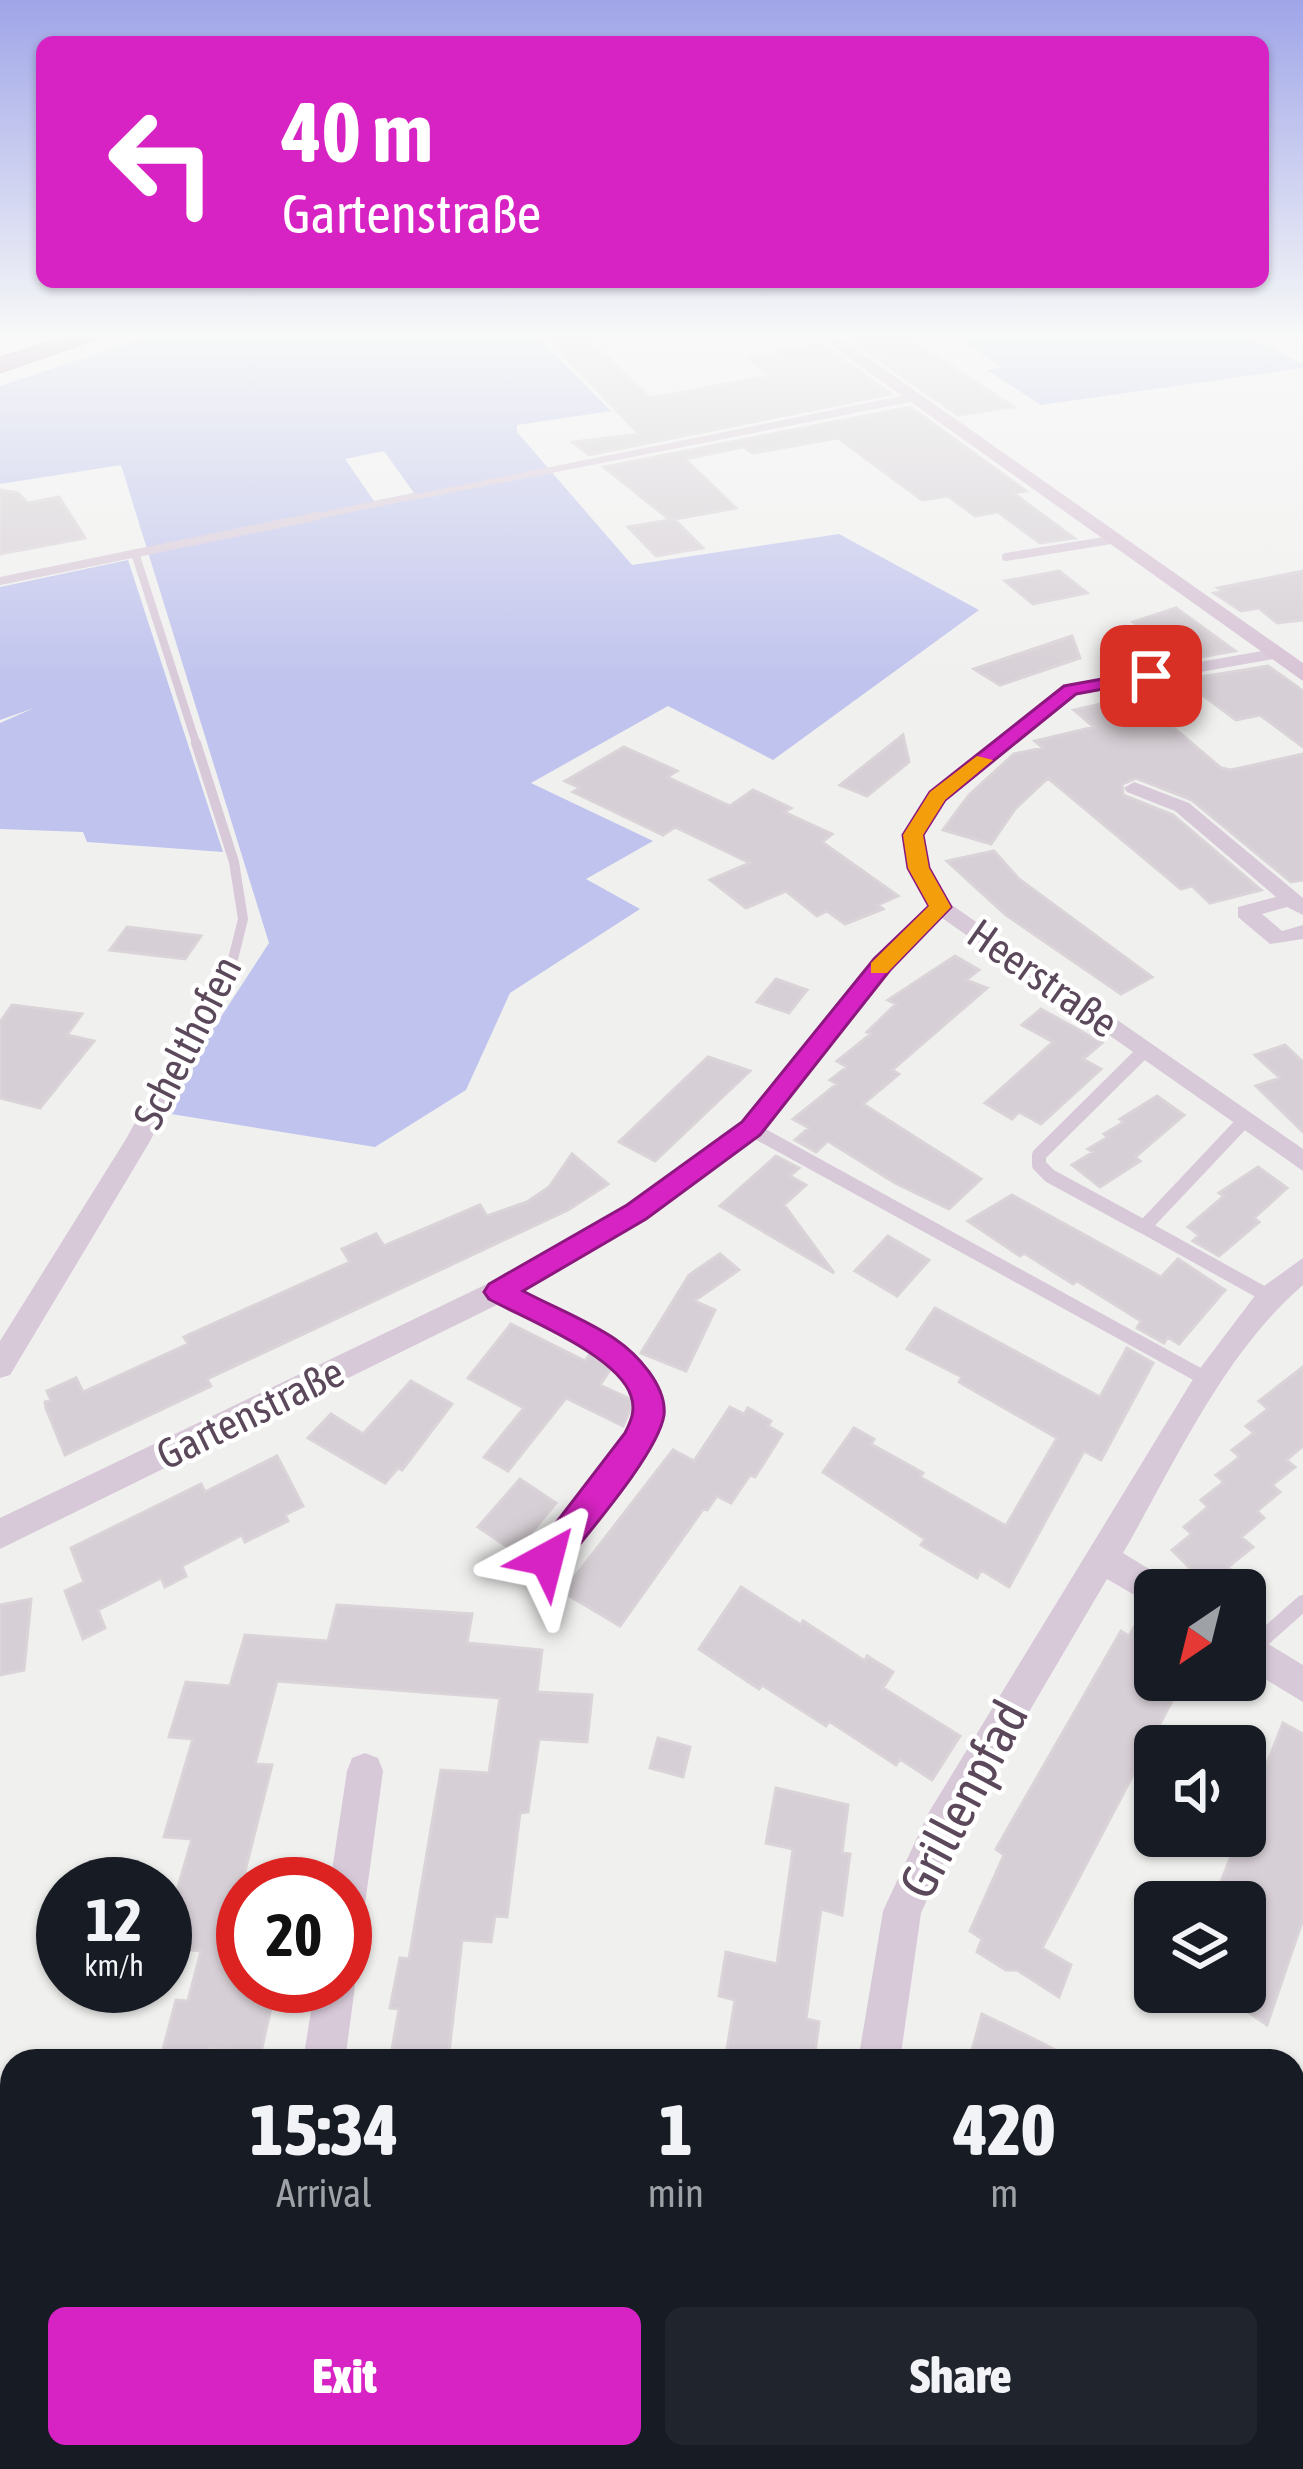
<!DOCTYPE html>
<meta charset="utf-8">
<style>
body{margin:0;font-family:"Asap Condensed",sans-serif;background:#20242c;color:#f1f3f6;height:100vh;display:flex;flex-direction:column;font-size:45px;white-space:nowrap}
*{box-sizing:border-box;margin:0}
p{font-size:39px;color:#9ea1a6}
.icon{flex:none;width:66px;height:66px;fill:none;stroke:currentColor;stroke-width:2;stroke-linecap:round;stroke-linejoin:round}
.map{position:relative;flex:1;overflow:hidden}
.sheet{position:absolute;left:0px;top:2049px;width:1305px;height:420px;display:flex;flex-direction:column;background:#171b24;border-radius:36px 36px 0 0;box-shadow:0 3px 9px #0004}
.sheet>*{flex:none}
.top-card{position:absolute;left:36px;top:36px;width:1233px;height:252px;border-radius:18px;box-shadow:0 3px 9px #0004;background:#d823c4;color:#fff;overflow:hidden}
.needle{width:78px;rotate:215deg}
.controls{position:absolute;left:1134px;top:1569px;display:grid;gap:24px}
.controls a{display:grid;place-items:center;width:132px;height:132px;border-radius:18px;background:#171b24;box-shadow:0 3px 9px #0004;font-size:60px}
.speed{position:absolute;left:36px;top:1857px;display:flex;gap:24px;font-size:60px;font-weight:700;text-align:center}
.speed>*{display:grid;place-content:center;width:156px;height:156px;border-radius:50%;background:#171b24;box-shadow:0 3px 9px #0004;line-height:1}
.speed small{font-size:30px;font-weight:400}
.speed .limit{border:18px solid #d22;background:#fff;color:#111}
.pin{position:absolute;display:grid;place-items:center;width:102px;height:102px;color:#fff;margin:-51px;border-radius:24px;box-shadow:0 6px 18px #0006}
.me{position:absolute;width:132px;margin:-66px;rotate:38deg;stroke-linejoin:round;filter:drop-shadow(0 0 9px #0008)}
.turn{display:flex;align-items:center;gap:42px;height:252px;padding:0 48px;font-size:54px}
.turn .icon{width:156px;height:156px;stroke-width:2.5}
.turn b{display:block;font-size:84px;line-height:102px}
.eta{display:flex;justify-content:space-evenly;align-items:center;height:204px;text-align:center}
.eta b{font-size:72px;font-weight:800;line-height:84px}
.button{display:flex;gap:24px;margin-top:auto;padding:24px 48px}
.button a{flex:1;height:138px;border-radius:18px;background:#d823c4;color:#fff;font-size:48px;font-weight:800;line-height:138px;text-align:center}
.button a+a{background:#20242c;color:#f1f3f6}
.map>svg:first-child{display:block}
</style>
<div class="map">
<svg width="1303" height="2469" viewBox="0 0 1303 2469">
<rect width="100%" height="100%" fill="#f0f1ef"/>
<path fill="#c0c3ed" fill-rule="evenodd" d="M 143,338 L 539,338 L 611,411 L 517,425 L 517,432 L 632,565 L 839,534 L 979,610 L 773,760 L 668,706 L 531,783 L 653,841 L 586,879 L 640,909 L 510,993 L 466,1090 L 375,1147 L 159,1112 L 269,943 L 121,465 L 0,484 L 0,386 ZM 384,451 L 414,493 L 374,501 L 345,459 Z
M 957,338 L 1252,338 L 1303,364 L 1303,368 L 1041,405 L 987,370 L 1002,367 Z
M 128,560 L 223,852 L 87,842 L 83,832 L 0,829 L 0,723 L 34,708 L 0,720 L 0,587 Z"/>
<path fill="#d6cfd5" stroke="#dad3d8" stroke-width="3" d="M 547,338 L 588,338 L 650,398 L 770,376 L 748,358 L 821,343 L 891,394 L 589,455 L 573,442 L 639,434 Z
M 909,338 L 958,371 L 1014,407 L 958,415 L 850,340 Z
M 910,407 L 1026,491 L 1013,493 L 1074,538 L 1040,543 L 998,512 L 975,516 L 948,496 L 922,500 L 838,438 L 753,453 L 743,447 L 685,459 L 736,508 L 670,520 L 604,467 Z
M 0,490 L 18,493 L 28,503 L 59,497 L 85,538 L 0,554 Z
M 674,519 L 703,548 L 656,556 L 628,527 Z
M 1059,571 L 1087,593 L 1033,604 L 1005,581 Z
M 1303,571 L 1303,620 L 1277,623 L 1259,608 L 1241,611 L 1214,593 L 1223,591 L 1218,588 Z
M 1176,608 L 1235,651 L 1161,664 L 1130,642 L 1153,638 L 1133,622 Z
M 1072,636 L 1080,658 L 1000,685 L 974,669 Z
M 1268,666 L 1303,691 L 1303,747 L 1260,715 L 1236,720 L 1182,680 Z
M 1136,696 L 1221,768 L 1231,770 L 1303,754 L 1303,880 L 1291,882 L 1192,800 L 1136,778 L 1122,784 L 1123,795 L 1173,815 L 1261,890 L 1210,903 L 1192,886 L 1181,889 L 1048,778 L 1015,809 L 991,844 L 943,830 L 969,795 L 1014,754 L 1043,748 L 1035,741 L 1094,727 L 1074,710 Z
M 903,735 L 909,762 L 867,796 L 840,785 Z
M 624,747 L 677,771 L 667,777 L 730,806 L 753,790 L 791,808 L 784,812 L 832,834 L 822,842 L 898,896 L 878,905 L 883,909 L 845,924 L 827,911 L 817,916 L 786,891 L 746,908 L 710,880 L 750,863 L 675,827 L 663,835 L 573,792 L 580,788 L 565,781 Z
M 994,851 L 1019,879 L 1152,977 L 1121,994 L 1006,915 L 947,861 Z
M 127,927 L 201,936 L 185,959 L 110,950 Z
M 955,956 L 979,970 L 966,980 L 987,988 L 892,1070 L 899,1074 L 863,1104 L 981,1179 L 949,1209 L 895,1183 L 828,1141 L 816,1152 L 795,1140 L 809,1128 L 793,1119 L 837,1084 L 830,1080 L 847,1067 L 837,1061 L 871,1034 L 867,1032 L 896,1004 L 888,1000 Z
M 776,979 L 807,990 L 789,1013 L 757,1002 Z
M 12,1005 L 82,1014 L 67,1035 L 94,1041 L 40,1108 L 0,1098 L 0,1022 Z
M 1041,1009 L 1102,1043 L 1083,1059 L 1101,1069 L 1041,1124 L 1019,1112 L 1012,1119 L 985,1103 L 1053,1042 L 1022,1025 Z
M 1285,1045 L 1303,1062 L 1303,1132 L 1256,1086 L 1280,1078 L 1255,1055 Z
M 708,1057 L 750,1071 L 655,1161 L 619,1142 Z
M 1157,1096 L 1184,1115 L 1135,1157 L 1140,1161 L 1100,1187 L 1072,1165 L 1093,1152 L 1088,1149 L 1108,1137 L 1104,1134 L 1124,1122 L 1120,1119 Z
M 572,1154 L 608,1184 L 568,1210 L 207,1379 L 211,1386 L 65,1455 L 46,1408 L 45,1402 L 51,1400 L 47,1391 L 76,1378 L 83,1392 L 188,1344 L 184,1337 L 350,1262 L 342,1249 L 376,1234 L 384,1246 L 480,1205 L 487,1216 L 527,1202 L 549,1187 Z
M 776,1156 L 799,1168 L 790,1176 L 806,1185 L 784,1205 L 834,1273 L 720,1206 Z
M 1258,1167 L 1287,1188 L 1254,1218 L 1259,1222 L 1219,1256 L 1193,1241 L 1199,1235 L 1188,1227 L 1224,1196 L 1219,1193 Z
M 1012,1195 L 1161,1277 L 1178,1259 L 1225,1290 L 1179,1344 L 1168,1337 L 1164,1343 L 1137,1328 L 1141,1321 L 1077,1281 L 1073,1284 L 1024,1253 L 1020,1256 L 968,1221 Z
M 888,1236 L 929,1260 L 897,1296 L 855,1271 Z
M 720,1254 L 739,1270 L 694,1301 L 715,1310 L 686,1371 L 641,1353 L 689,1275 Z
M 935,1308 L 1100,1397 L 1127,1348 L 1153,1363 L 1101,1460 L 1084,1451 L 1009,1587 L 981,1570 L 977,1578 L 921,1545 L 925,1539 L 823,1472 L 854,1428 L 874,1439 L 871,1444 L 923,1473 L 920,1477 L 1006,1526 L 1057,1438 L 959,1382 L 962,1377 L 907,1349 Z
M 511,1324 L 585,1361 L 592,1351 L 612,1367 L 600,1385 L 634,1401 L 623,1426 L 566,1398 L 508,1471 L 484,1457 L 524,1408 L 468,1378 Z
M 1303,1367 L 1303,1446 L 1286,1460 L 1295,1467 L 1272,1485 L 1280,1492 L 1257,1511 L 1264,1518 L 1241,1537 L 1253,1547 L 1228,1567 L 1253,1590 L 1212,1590 L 1172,1550 L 1192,1534 L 1184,1527 L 1208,1507 L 1201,1500 L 1224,1482 L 1216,1475 L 1240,1457 L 1232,1450 L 1254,1433 L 1246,1426 L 1268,1409 L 1259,1401 Z
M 411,1381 L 452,1404 L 402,1470 L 398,1468 L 385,1483 L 308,1438 L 331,1414 L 363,1434 Z
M 730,1407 L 744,1414 L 748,1408 L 771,1421 L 768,1426 L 782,1434 L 755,1477 L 750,1475 L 731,1503 L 717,1496 L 707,1510 L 704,1508 L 620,1626 L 563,1592 L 673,1450 L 694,1461 Z
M 277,1456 L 303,1506 L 285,1515 L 288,1521 L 245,1542 L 242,1535 L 182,1566 L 186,1576 L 165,1587 L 161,1578 L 98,1610 L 105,1628 L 83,1639 L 65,1591 L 84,1582 L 71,1548 L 201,1484 L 205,1492 Z
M 520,1479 L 556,1503 L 515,1552 L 478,1527 Z
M 741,1587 L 801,1625 L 803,1621 L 865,1661 L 867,1656 L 893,1672 L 883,1688 L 960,1736 L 932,1780 L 900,1759 L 896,1765 L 829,1721 L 826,1726 L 762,1685 L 759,1689 L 699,1649 Z
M 31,1599 L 24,1670 L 0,1675 L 0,1605 Z
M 337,1605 L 472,1614 L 467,1643 L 542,1650 L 537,1692 L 592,1695 L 587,1742 L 539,1739 L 528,1812 L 520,1813 L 507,1917 L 495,1916 L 491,1942 L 462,1940 L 448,2061 L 390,2061 L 399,2009 L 390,2008 L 400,1958 L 409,1959 L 441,1770 L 489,1773 L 500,1698 L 277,1681 L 255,1764 L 272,1765 L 243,1879 L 243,1986 L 276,1986 L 261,2052 L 209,2047 L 206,2061 L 160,2061 L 176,2000 L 188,2001 L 201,1951 L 165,1947 L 165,1932 L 192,1839 L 164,1837 L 193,1739 L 169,1737 L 186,1682 L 230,1686 L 245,1635 L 328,1641 Z
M 1146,1607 L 1155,1611 L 1155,1680 L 1183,1680 L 1042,1948 L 1071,1965 L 1059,1997 L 1017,1970 L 1006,1970 L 977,1952 L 982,1939 L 970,1931 L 1004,1855 L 996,1849 L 1121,1631 L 1129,1636 Z
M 1283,1723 L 1303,1734 L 1303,1919 L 1267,2025 L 1219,1992 L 1245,1992 L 1245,1902 L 1213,1902 L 1239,1836 L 1245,1836 L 1245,1820 Z
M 658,1738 L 690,1747 L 683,1777 L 650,1768 Z
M 776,1788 L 848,1805 L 842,1853 L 850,1854 L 842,1915 L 821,1909 L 806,2019 L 819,2022 L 814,2061 L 725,2061 L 735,2000 L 719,1996 L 726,1952 L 777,1964 L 793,1849 L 766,1843 Z
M 982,2014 L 1032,2038 L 1077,2061 L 969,2061 Z"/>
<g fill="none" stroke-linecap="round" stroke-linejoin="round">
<defs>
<path id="motorway" d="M 64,338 L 98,338 L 0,372 L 0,358 Z"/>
</defs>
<use href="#motorway" stroke="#a775a3" stroke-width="3"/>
<path stroke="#d8c9d8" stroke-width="6" d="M 304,519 L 414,496"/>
<path stroke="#d8c9d8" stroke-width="8" d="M 135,553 L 197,746
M 1006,557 L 1111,540
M 0,581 L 318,516"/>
<path stroke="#d8c9d8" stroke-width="10" d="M 196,743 L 234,862 L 243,919 L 231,967"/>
<path stroke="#d8c9d8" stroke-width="14" d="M 1145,1050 L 1039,1155 L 1039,1165 L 1050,1176 L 1144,1227 L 1245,1120
M 751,1129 L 1208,1380
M 1144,1227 L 1270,1297
M 499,1291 C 550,1318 633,1341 648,1405"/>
<path stroke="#d8c9d8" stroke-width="16" d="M 547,1560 C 576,1523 651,1450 647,1402
M 1250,1650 L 1303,1603"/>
<path fill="#d8c9d8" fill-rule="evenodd" d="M 912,394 L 916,401 L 414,500 L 407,496 Z
M 1273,649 L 1281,654 L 1279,658 L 1076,694 L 944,801 L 923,835 L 928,868 L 949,903 L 1303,1149 L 1303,1171 L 942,918 L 890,970 L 760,1135 L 646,1219 L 509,1299 L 0,1549 L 0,1518 L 489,1283 L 628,1205 L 742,1123 L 874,960 L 930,906 L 908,868 L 903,835 L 930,793 L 1064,686 Z
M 1134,782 L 1189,803 L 1303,898 L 1303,915 L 1287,907 L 1262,914 L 1282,931 L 1303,925 L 1303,939 L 1270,944 L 1238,917 L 1238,907 L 1276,897 L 1175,811 L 1127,792 L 1124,788 Z
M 231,960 L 242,967 L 149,1143 L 10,1375 L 0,1378 L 0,1341 L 126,1139 L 220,967 Z
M 1303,1258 L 1303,1285 C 1223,1354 1175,1463 1123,1553 L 1167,1580 L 1171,1590 L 1155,1590 L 1155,1607 L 1107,1579 L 955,1838 L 921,1913 L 900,2061 L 858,2061 L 883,1911 L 929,1812 L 1198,1371 L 1260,1289 Z
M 1245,1630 L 1303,1665 L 1303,1702 L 1245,1667 Z
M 365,1753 L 378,1758 L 383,1771 L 364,1912 L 359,1926 L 345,1931 L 345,1884 L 330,1884 L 347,1771 L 352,1758 Z
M 345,1970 L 355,1986 L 345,2061 L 303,2061 L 315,1986 L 345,1986 Z
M 12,2243 L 12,2287 L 0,2289 L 0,2245 Z
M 1065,2457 L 1132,2457 L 1137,2469 L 1070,2469 Z"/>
<path fill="#d7c3d5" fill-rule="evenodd" d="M 821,338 L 840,338 L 1303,663 L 1303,681 Z"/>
<use href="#motorway" fill="#bb89b8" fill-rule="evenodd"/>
</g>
<linearGradient id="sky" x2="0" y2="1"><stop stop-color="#9fa5e8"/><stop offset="0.49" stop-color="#f8f9f8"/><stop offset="1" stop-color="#f8f9f8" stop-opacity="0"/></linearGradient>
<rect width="1303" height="684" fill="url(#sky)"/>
<path fill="#d823c4" stroke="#8c177f" stroke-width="3" d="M 1151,670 L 1160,676 L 1158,679 L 1076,694 L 945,800 L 923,835 L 929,868 L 951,907 L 890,970 L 760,1135 L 646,1219 L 523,1291 C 553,1307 587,1320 615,1339 C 637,1354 667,1386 664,1415 C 658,1454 585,1536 559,1570 L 547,1575 L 536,1570 L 531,1559 L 536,1549 L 625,1433 C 631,1421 636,1410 631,1396 C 618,1355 525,1319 489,1299 L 484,1292 L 489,1284 L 627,1205 L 742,1122 L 874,959 L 929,906 L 908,868 L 903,835 L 930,792 L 1064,686 Z"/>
<path fill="#f59e0b" d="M 977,756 L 993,760 L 945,800 L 923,835 L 929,868 L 951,907 L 887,973 L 871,973 L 871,963 L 929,906 L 908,868 L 903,835 L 930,792 Z"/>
<g text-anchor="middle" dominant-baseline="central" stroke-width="9" stroke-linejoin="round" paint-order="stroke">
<g font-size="42" fill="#5b485b" stroke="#fff">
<text transform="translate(1043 978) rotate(35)">Heerstraße</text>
<text transform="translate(187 1042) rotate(-63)">Schelthofen</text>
<text transform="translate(250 1413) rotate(-26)">Gartenstraße</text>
</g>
<g font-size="51" fill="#5b485b" stroke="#fff">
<text transform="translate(963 1799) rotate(-62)">Grillenpfad</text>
</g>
</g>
</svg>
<div class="controls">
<a><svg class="needle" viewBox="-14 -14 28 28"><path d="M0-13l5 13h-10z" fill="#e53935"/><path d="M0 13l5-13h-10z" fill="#9ea1a6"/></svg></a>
<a><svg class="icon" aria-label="sound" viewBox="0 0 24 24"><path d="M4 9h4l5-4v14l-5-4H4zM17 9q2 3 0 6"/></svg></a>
<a><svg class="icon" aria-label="layers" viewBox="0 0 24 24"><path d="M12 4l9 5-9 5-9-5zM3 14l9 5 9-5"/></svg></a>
</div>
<div class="speed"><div>12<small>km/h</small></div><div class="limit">20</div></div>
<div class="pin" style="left:1151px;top:676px;background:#d93025"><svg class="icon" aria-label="arrive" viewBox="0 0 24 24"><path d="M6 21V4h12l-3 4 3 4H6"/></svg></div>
<svg class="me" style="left:547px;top:1559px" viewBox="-20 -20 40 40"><path d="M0-17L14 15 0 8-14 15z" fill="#d823c4" stroke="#fff" stroke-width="4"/></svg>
<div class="top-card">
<div class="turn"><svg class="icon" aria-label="left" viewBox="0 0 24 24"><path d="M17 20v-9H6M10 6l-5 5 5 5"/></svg><div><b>40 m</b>Gartenstraße</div></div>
</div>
<section class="sheet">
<div class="eta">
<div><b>15:34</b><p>Arrival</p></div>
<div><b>1</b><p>min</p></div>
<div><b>420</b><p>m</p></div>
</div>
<div class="button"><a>Exit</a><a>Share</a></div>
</section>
</div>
